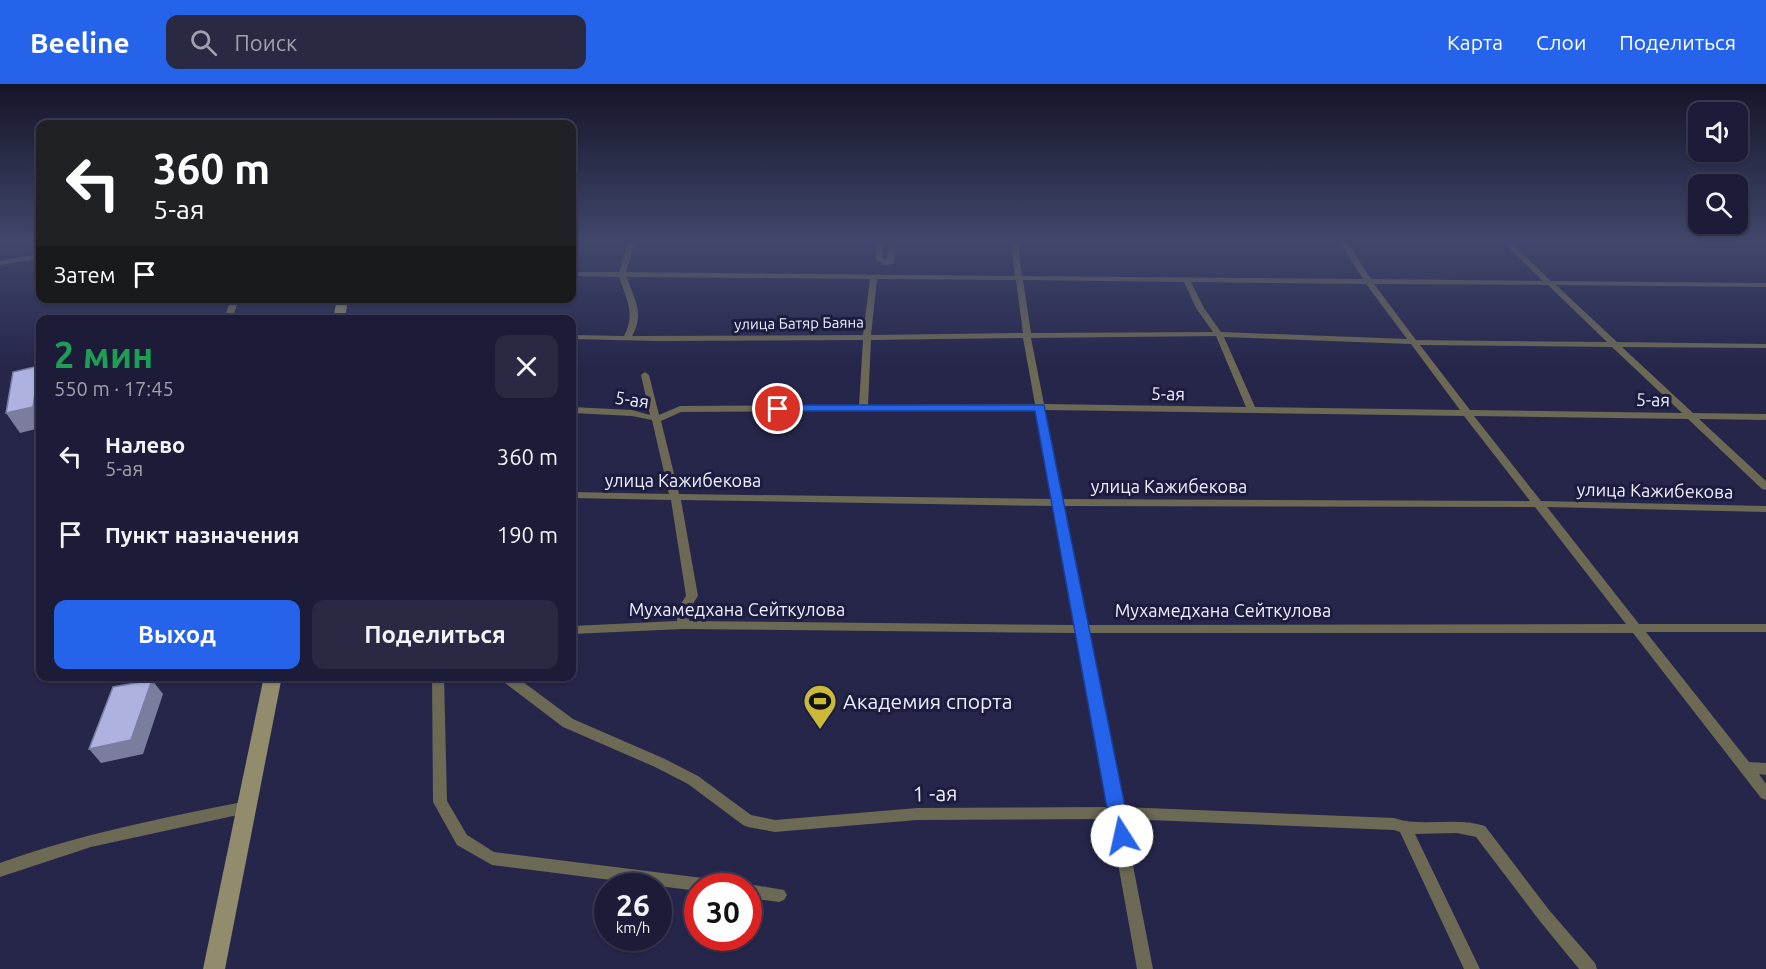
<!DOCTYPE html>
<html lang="ru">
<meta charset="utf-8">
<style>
body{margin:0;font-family:Ubuntu,sans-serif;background:#292943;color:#f1f3f6;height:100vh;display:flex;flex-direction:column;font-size:22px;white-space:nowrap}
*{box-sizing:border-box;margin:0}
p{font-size:20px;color:#a0a1ae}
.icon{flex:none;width:33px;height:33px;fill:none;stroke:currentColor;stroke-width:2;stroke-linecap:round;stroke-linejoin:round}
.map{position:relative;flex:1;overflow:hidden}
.drawer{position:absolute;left:36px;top:231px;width:540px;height:366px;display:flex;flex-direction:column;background:#1c1c38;border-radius:12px;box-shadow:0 2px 4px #0004,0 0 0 2px #3a3a53}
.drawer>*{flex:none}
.guide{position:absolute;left:36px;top:36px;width:540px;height:183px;border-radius:12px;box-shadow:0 2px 4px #0004,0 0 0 2px #3a3a53;background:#202124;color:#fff;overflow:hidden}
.controls{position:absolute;left:1688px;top:18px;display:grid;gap:12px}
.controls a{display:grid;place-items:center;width:60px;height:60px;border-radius:12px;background:#1c1c38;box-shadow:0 2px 4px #0004,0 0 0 2px #3a3a53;font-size:30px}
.speed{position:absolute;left:594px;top:789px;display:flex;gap:12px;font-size:30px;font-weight:700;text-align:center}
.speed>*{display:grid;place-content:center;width:78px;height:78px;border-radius:50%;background:#1c1c38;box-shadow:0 2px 4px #0004,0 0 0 2px #3a3a53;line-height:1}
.speed small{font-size:15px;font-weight:400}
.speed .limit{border:9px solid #d22;background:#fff;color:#111}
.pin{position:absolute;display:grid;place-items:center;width:51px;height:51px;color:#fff;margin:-26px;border:3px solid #fff;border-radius:50%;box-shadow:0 2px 6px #0007}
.me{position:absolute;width:66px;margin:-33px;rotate:350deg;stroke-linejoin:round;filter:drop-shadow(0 0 4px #0008)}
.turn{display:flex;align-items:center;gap:21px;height:126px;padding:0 18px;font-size:27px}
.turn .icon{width:78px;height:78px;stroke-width:2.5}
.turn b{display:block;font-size:42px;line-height:51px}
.then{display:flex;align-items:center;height:57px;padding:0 18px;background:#0003;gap:12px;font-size:22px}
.round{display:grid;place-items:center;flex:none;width:63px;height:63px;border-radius:12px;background:#292943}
.head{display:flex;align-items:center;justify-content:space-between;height:102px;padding:0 18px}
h1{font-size:36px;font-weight:700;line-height:45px;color:#1e9e55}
.primary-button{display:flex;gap:12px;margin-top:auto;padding:12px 18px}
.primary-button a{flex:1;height:69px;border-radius:12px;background:#2563eb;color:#fff;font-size:24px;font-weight:700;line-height:69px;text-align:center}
.primary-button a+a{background:#292943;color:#f1f3f6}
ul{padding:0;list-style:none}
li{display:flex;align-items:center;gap:18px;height:78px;padding:0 18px}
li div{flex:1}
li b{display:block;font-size:22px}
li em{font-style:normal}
header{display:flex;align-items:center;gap:36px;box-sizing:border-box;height:84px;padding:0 30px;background:#2563eb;color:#fff}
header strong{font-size:28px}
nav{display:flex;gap:33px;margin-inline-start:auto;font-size:21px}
.search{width:420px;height:54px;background:#292943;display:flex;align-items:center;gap:15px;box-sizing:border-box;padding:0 21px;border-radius:12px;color:#a0a1ae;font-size:22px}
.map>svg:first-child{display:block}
</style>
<header>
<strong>Beeline</strong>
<div class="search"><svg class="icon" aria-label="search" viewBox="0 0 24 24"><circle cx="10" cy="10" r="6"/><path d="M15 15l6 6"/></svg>Поиск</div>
<nav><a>Карта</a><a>Слои</a><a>Поделиться</a></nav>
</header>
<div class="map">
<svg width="1766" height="885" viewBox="0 0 1766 885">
<rect width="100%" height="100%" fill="#26264b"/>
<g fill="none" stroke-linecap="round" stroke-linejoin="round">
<path fill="#6c6955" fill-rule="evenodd" d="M 628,158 L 635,158 L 626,188 L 1015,192 L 1011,158 L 1018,158 L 1022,192 L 1363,195 L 1340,158 L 1347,158 L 1371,195 L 1543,197 L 1503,158 L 1510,158 L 1551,197 L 1766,199 L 1766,203 L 1556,201 L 1617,258 L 1766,260 L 1766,264 L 1622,263 L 1693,329 L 1766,330 L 1766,336 L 1699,335 L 1766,397 L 1766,406 L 1762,405 L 1688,335 L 1474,332 L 1541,417 L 1766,422 L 1766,428 L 1547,423 L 1639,540 L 1766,540 L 1766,548 L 1646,548 L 1749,678 L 1766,679 L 1766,691 L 1759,690 L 1766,700 L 1766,716 L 1761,714 L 1633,549 L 1088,549 L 1122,723 L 1394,734 C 1423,744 1455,732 1485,742 L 1549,826 L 1595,879 L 1597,885 L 1579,885 L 1539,836 L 1476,753 L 1457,749 L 1415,750 L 1480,885 L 1464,885 L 1400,748 L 1394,746 L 1124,735 L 1153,885 L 1137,885 L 1110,735 L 917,736 L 775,748 L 748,743 L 743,741 L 688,700 L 655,683 L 563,643 L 505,599 L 503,592 L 515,592 L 573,635 L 665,675 L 698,692 L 751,731 L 775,736 L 917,724 L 1108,723 L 1077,549 L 683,545 L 572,550 L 572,542 L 677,537 L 678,524 L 686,512 L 671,416 L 572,414 L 572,408 L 669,410 L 652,336 L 632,332 L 572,329 L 572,323 L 632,326 L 650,331 L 641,291 L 645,288 L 649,291 L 659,331 L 680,322 L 859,321 L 863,256 L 657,257 L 572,255 L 572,251 L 624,252 C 636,230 626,214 619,193 L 572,192 L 572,188 L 619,188 ZM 627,193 L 870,195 L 863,251 L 632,252 C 645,229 634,215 627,193 ZM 877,195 L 1016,196 L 1023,249 L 871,251 ZM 1023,196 L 1184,198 L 1196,224 L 1213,248 L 1031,249 ZM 1191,198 L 1366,200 L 1407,255 L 1221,248 L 1204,224 ZM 1374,200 L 1548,201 L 1607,258 L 1416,256 ZM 1216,252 L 1246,323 L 1044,320 L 1031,254 ZM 1224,253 L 1411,260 L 1460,326 L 1255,323 ZM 1023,254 L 1035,320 L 868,321 L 871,256 ZM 1420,261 L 1612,263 L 1682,329 L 1470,326 ZM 1036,326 L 1052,415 L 679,410 L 661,337 L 681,328 ZM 1045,326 L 1464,332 L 1530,417 L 1062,415 ZM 681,416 L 1053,422 L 1075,541 L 689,537 L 690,524 L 698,512 ZM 1064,422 L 1535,423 L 1626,540 L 1087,541 Z
M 876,158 L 882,158 L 883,173 L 886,177 L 889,158 L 896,158 L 894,180 L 885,181 L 876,176 Z
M 40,170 L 40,174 L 0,181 L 0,177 Z
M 231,214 L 239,214 L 232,236 L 224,236 Z
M 432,592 L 444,592 L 447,717 L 467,751 L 494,768 L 711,795 L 716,797 L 718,802 L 698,802 L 698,807 L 492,781 L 457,761 L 433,718 Z
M 247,717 L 252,719 L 254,723 L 252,727 L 247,729 L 91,763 L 0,793 L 0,779 C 80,750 163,734 247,717 Z
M 748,800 L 784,806 L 787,811 L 784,816 L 779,818 L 748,814 L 748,802 L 742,802 Z"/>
<path fill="#908c6c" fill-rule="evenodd" d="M 337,214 L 348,214 L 345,236 L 333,236 Z
M 264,592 L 282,592 L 225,885 L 203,885 Z"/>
</g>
<path fill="#7a7d9e" d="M 39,282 L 40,285 L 40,344 L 20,349 L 6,329 Z
M 152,596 L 163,610 L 143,670 L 101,679 L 89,665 Z"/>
<path fill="#aeb2e1" stroke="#7a7d9e" stroke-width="1.5" d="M 39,282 L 33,323 L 6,329 L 13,288 Z
M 152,596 L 131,656 L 89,665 L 113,603 Z"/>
<linearGradient id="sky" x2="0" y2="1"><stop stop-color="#151529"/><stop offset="0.56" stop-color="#41476c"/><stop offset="1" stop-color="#41476c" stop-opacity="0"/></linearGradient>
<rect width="1766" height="282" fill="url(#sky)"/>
<path fill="#2563eb" stroke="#184099" stroke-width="1.5" d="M 778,321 L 1044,321 L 1131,752 L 1128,757 L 1122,760 L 1115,757 L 1112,752 L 1035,327 L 774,327 L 772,325 Z"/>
<defs>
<symbol id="stadium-pin" viewBox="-11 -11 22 30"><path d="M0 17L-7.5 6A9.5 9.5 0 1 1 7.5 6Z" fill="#cbb939" stroke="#1c1c40"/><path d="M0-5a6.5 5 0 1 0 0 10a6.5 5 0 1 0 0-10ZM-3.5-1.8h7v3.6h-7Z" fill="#111"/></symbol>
</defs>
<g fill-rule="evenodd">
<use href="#stadium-pin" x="801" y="598" width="38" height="52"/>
</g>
<g text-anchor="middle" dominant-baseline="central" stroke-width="6" stroke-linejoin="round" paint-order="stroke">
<g font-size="15" fill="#eeeffe" stroke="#1c1c40">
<text transform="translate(799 239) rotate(-1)">улица Батяр Баяна</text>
</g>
<g font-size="18" fill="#eeeffe" stroke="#1c1c40">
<text transform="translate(1168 309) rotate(1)">5-ая</text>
<text transform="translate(632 315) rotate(8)">5-ая</text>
<text transform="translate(1653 315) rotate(1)">5-ая</text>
<text x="683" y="396">улица Кажибекова</text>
<text x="1169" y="402">улица Кажибекова</text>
<text transform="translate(1655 406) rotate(1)">улица Кажибекова</text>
<text x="737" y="525">Мухамедхана Сейткулова</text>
<text x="1223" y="526">Мухамедхана Сейткулова</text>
</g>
<g font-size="21" fill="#eeeffe" stroke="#1c1c40" text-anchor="start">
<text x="843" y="617">Академия спорта</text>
</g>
<g font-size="21" fill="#eeeffe" stroke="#1c1c40">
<text transform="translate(935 709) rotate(-1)">1 -ая</text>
</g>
</g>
</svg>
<div class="controls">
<a><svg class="icon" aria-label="sound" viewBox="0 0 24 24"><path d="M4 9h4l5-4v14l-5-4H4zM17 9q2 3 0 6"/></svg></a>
<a><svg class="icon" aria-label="search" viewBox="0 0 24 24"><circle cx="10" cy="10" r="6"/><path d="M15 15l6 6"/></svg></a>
</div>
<div class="speed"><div>26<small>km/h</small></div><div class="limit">30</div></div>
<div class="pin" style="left:778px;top:325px;background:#d93025"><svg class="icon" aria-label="arrive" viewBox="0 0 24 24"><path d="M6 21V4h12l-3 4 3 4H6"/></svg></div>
<svg class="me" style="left:1122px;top:752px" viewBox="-20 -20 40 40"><circle r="19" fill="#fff"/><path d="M0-13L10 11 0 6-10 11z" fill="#2563eb"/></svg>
<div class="guide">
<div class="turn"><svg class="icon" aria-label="left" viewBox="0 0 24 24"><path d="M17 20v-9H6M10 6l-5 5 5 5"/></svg><div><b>360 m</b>5-ая</div></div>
<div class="then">Затем<svg class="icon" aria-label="arrive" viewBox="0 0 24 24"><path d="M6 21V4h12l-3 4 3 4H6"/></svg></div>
</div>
<section class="drawer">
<div class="head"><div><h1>2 мин</h1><p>550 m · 17:45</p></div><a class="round"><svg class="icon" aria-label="close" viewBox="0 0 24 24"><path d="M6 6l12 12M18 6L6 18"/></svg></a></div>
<ul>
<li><svg class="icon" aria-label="left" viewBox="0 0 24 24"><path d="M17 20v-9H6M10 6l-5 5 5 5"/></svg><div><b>Налево</b><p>5-ая</p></div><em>360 m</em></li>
<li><svg class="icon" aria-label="arrive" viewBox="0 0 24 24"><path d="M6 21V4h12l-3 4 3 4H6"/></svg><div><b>Пункт назначения</b></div><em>190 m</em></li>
</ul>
<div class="primary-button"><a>Выход</a><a>Поделиться</a></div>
</section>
</div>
